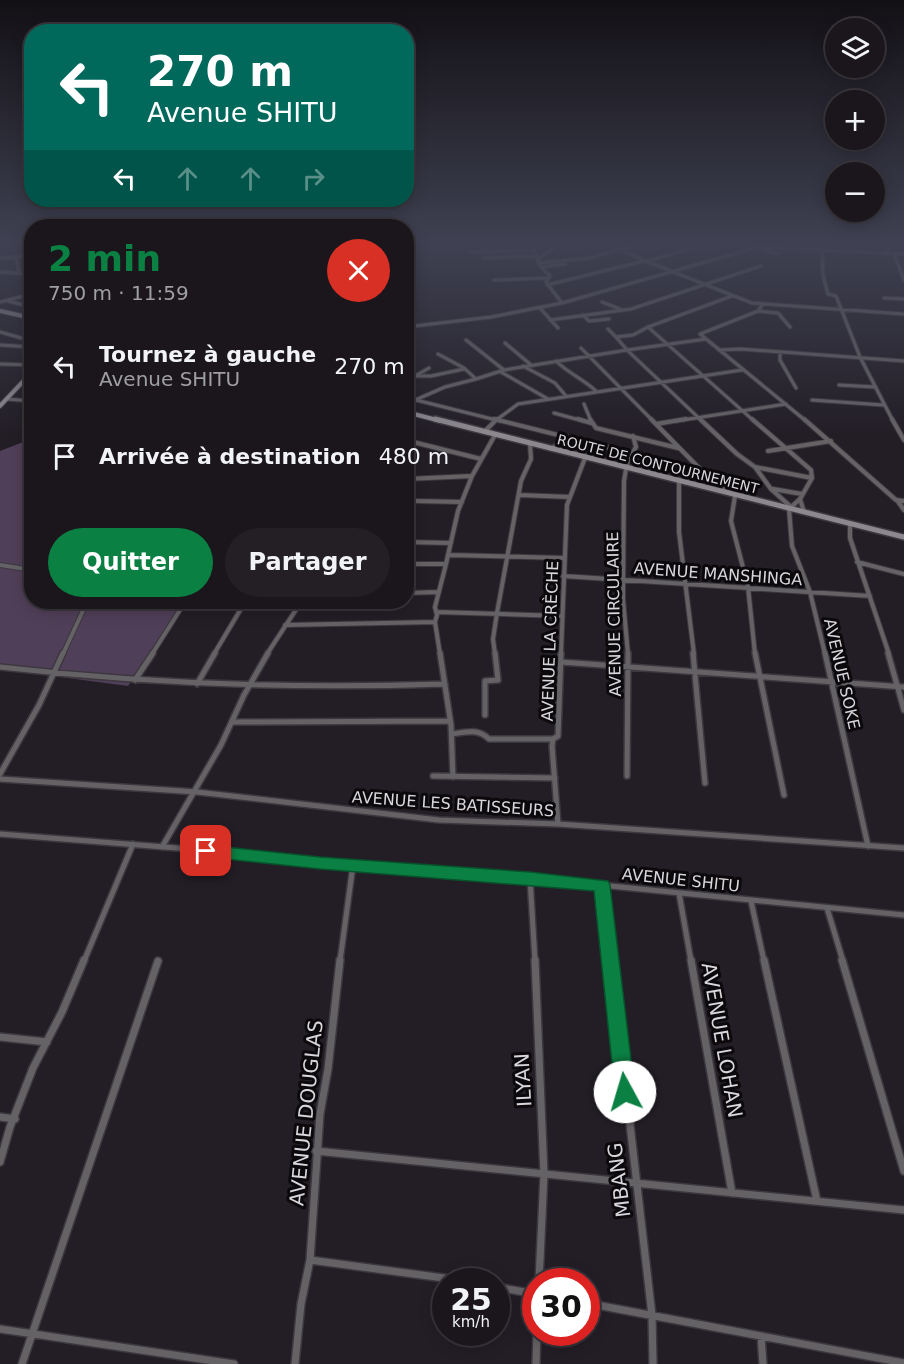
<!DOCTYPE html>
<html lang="fr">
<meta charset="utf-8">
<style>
body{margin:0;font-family:"DejaVu Sans",sans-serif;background:#231f25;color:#f1f3f6;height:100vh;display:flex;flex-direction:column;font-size:22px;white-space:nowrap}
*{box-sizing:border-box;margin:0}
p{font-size:20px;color:#9f9fa3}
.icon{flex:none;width:33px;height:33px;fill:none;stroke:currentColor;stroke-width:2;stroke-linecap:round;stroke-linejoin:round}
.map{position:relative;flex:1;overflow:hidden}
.drawer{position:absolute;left:24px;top:219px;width:390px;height:390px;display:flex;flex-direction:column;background:#1a161c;border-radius:24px;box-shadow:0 3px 15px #0003,0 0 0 2px #38353b}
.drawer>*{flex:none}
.hud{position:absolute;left:24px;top:24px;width:390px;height:183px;border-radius:24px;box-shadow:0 3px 15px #0003,0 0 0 2px #38353b;background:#00695c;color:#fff;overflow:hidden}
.fabs{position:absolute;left:825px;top:18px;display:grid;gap:12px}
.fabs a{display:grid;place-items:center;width:60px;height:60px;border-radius:50%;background:#1a161c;box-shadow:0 3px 15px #0003,0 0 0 2px #38353b;font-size:30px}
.speed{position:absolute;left:432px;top:1268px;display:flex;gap:12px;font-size:30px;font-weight:700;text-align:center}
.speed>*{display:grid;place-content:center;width:78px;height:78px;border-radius:50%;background:#1a161c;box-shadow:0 3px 15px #0003,0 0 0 2px #38353b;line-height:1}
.speed small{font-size:15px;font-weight:400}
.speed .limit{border:9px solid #d22;background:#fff;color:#111}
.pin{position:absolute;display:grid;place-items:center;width:51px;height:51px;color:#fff;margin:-26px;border-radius:12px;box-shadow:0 3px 9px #0006}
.me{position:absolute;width:66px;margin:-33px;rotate:354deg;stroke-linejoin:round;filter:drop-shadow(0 0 4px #0008)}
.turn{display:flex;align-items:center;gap:21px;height:126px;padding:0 24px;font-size:27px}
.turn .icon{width:78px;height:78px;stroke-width:2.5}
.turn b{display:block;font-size:42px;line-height:51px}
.lanes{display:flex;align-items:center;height:57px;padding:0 24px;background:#0003;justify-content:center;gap:30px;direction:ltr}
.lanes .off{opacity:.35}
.round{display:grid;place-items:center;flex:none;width:63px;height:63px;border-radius:32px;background:#231f25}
.overview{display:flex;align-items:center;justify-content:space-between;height:102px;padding:0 24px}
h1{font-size:36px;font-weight:600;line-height:45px;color:#0b8043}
.cta{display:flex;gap:12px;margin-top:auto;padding:12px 24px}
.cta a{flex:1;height:69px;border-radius:36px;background:#0b8043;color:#fff;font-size:24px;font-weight:600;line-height:69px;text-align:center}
.cta a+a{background:#231f25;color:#f1f3f6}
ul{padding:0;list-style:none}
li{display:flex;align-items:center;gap:18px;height:90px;padding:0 24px}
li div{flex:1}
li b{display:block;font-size:22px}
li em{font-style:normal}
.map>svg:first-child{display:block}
</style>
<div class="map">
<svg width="904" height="1364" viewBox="0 0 904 1364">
<rect width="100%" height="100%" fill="#231e26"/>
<path fill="#503f58" d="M 31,439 L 32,602 L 182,602 L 128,686 L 0,669 L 0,451 Z"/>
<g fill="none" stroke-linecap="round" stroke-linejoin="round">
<defs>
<path id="street-far3" d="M 29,243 L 31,255
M 484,243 L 481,247 L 486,252 L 534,250
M 532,243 L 540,266 L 550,276 L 546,282 L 562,303
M 607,243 L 643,260 L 752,303 L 904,314
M 849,243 L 853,252
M 885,243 L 889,253
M 763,249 L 778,254
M 822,250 L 823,275 L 828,294 L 836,296 L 860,357
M 470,252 L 486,252
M 894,254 L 904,280
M 16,256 L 19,273
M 0,258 L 32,255
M 484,258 L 535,256
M 537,260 L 561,243
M 647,261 L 709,243
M 539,263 L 589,258 L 644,243
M 541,267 L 565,264
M 0,272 L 32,274
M 494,280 L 547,278
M 547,285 L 644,261
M 884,298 L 904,299
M 8,301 L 32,307
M 0,302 L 32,294
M 602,302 L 620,309
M 762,305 L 758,311 L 700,334 L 806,421
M 540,308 L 558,328
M 758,311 L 778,313 L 790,327
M 583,315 L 589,321 L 609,319
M 550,320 L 631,309 L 761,266
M 406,327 L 491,317 L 562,303 L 758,247 L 904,254
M 648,327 L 754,421
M 608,329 L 616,337
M 0,332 L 32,341
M 466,340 L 504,370 L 476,379
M 505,343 L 530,364
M 0,345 L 32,347
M 581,348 L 653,421
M 627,350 L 616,337 L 633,335 L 648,327 L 732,296
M 719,350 L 740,349 L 904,361
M 780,352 L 780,360 L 796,388
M 860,357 L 893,421
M 556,361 C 568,373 583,379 596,391
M 0,364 L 32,365
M 523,366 L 555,383 L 566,396
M 429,368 L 415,376 L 431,376 L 464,369
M 504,370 L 627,350
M 501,372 L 548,399
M 839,385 L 875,387
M 6,399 L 32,401
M 416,400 L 500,421
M 812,400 L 883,405
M 406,404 L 445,387 L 476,379 L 464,368 L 438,354
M 584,404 L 591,421
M 554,413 L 583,421
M 495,421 L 518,404 L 742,370
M 676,421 L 786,404
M 702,421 L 627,350 L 706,339"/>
<path id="street-far2" d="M 494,419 L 630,453
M 578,419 L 591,423
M 590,419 L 596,428 L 678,448
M 651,419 L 700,469 L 735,496 L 731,521 L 748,587 L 755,654
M 700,419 L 737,454 L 755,467 L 771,489 L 790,506
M 752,419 L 811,470 L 812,478 L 800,499 L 804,512
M 804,419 L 896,500 L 904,501
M 892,419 L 904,440
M 656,424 L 686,419
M 484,432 L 497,419
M 406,443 L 413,442 L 481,459
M 551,449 L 567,437
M 768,451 L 831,441
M 755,467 L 812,478
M 406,479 L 472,476
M 679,481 L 679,532 L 694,654
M 773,489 L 802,494
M 519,495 L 570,497
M 800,499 L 789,509 L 792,546 L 810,592 L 825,654
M 897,500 L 904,510
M 415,501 L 462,502
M 850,524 L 850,538 L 889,654
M 406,542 L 451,543
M 449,555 L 564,558
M 857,562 L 904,574
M 406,564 L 446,564 L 458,511 L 472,476 L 495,435
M 0,565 L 32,570
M 563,576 L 870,596
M 406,593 L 439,592
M 436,612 L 562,616
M 435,622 L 440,654
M 285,625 L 435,622 L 437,615 L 435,607 L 446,564
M 63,654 L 87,602
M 152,654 L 185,602
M 214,654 L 245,602
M 267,654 L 301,602
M 495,654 L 493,639 L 497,613 L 521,481 L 531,459 L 530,444
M 561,654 L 567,505 L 585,458
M 628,654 L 623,599 L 624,481 L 627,463 L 636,447 L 633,436"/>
<path id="street-far1" d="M 440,653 L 451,725 L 453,777
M 693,653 L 705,783
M 755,653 L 784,795
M 825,653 L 868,846
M 888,653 L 904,710
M 561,662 L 904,687
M 0,667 C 148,684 296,689 445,684
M 135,680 L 153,653
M 197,684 L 215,653
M 485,715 L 485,681 L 498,680 L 495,653
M 234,722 L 450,721
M 452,734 C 466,732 478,728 489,739 L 553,739
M 0,774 L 39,705 L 63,653
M 433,776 L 555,778
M 627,776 L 628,653
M 0,779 L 197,792 L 439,820 L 558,824 L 904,848
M 558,824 L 552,746 L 553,739 L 558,736 L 561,653
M 0,834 L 265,855 L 346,865 L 530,878 L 904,915
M 162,847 L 221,745 L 244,695 L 268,653
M 530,878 L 535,961
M 602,885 L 611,961
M 679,893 L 691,961
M 751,901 L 764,961
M 827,908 L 843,961
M 84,961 L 133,844
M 340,961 L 353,865"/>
<path id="street" d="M 535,960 L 544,1174 L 539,1281
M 611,960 L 652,1315 L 653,1364
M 691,960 L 732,1193
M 764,960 L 817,1201
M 842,960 L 904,1171
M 0,1037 L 47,1042
M 0,1117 L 15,1119
M 316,1151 L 904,1210
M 0,1162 L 10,1127 L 33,1068 L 62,1012 L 84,960
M 310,1260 L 466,1281
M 496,1287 L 536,1294
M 586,1303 L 904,1363
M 0,1329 L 234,1364
M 761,1336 L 763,1364
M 22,1364 L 158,961
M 295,1364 L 301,1304 L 310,1260 L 320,1114 L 328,1069 L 340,960
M 536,1364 L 537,1332"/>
<path id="secondary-far1" d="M 0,311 L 32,318
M 0,406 L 32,372
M 406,412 L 441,421"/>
<path id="secondary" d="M 435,419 L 904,537"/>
</defs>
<use href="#street-far3" stroke="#3d383f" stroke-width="5"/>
<use href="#street-far2" stroke="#3d383f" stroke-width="6"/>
<use href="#street-far1" stroke="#3d383f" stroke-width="8"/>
<use href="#street" stroke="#3d383f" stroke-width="10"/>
<use href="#secondary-far1" stroke="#3d383f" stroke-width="6"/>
<use href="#secondary" stroke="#3d383f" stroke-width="8"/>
<use href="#street-far3" stroke="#656266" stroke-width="3"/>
<use href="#street-far2" stroke="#656266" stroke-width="4"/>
<use href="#street-far1" stroke="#656266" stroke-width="5"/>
<use href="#street" stroke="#656266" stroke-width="7"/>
<use href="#secondary-far1" stroke="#8c888e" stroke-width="4"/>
<use href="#secondary" stroke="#8c888e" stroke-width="5"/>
</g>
<linearGradient id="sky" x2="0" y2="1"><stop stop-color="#131015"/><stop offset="0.56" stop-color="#3f4152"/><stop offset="1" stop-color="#3f4152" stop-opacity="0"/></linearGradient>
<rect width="904" height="434" fill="url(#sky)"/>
<path fill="#0b8043" stroke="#07532c" stroke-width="1.5" d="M 206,845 L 320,857 L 530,872 L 608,881 L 610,885 L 635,1092 L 632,1098 L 625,1100 L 618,1098 L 615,1092 L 594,891 L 320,869 L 206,857 L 200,855 L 198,851 L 200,847 Z"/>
<g text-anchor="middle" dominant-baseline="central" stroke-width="6" stroke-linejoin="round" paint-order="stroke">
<g font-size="14" fill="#dad7dc" stroke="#0b090c">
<text transform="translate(658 464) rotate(14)">ROUTE DE CONTOURNEMENT</text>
</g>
<g font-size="16" fill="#dad7dc" stroke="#0b090c">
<text transform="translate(718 574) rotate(4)">AVENUE MANSHINGA</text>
<text transform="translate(614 614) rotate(-91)">AVENUE CIRCULAIRE</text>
<text transform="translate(550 641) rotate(-88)">AVENUE LA CRÈCHE</text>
<text transform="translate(842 674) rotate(77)">AVENUE SOKE</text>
<text transform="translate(453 804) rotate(4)">AVENUE LES BATISSEURS</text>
<text transform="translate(681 880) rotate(6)">AVENUE SHITU</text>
</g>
<g font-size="20" fill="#dad7dc" stroke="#0b090c">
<text transform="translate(722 1040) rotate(80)">AVENUE LOHAN</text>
<text transform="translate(523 1080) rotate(-93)">ILYAN</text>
<text transform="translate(306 1113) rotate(-84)">AVENUE DOUGLAS</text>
<text transform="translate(619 1180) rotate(-97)">MBANG</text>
</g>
</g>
</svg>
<div class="fabs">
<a><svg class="icon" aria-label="layers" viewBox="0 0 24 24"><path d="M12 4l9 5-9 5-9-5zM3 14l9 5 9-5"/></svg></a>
<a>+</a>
<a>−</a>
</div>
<div class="speed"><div>25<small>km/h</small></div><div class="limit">30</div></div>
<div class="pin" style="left:206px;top:851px;background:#d93025"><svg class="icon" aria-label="arrive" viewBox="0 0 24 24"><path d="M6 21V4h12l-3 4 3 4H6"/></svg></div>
<svg class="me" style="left:625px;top:1092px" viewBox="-20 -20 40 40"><circle r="19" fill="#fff"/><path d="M0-13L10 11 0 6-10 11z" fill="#0b8043"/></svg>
<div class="hud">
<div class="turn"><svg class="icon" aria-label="left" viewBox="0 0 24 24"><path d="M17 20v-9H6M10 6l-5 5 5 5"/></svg><div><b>270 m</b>Avenue SHITU</div></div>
<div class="lanes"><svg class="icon" aria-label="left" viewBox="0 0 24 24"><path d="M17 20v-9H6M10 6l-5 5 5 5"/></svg><svg class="icon off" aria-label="ahead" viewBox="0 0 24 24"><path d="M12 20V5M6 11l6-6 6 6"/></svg><svg class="icon off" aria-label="ahead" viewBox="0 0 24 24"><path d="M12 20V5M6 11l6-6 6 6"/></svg><svg class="icon off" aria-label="right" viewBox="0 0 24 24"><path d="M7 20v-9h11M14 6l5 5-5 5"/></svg></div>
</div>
<section class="drawer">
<div class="overview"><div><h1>2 min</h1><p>750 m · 11:59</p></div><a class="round" style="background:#d93025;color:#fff"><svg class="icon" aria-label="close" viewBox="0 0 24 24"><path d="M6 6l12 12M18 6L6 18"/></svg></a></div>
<ul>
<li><svg class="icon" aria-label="left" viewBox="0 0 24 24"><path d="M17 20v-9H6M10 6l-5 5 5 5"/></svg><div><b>Tournez à gauche</b><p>Avenue SHITU</p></div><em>270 m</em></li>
<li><svg class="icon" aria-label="arrive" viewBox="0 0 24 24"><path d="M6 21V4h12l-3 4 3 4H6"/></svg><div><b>Arrivée à destination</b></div><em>480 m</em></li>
</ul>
<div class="cta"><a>Quitter</a><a>Partager</a></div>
</section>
</div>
